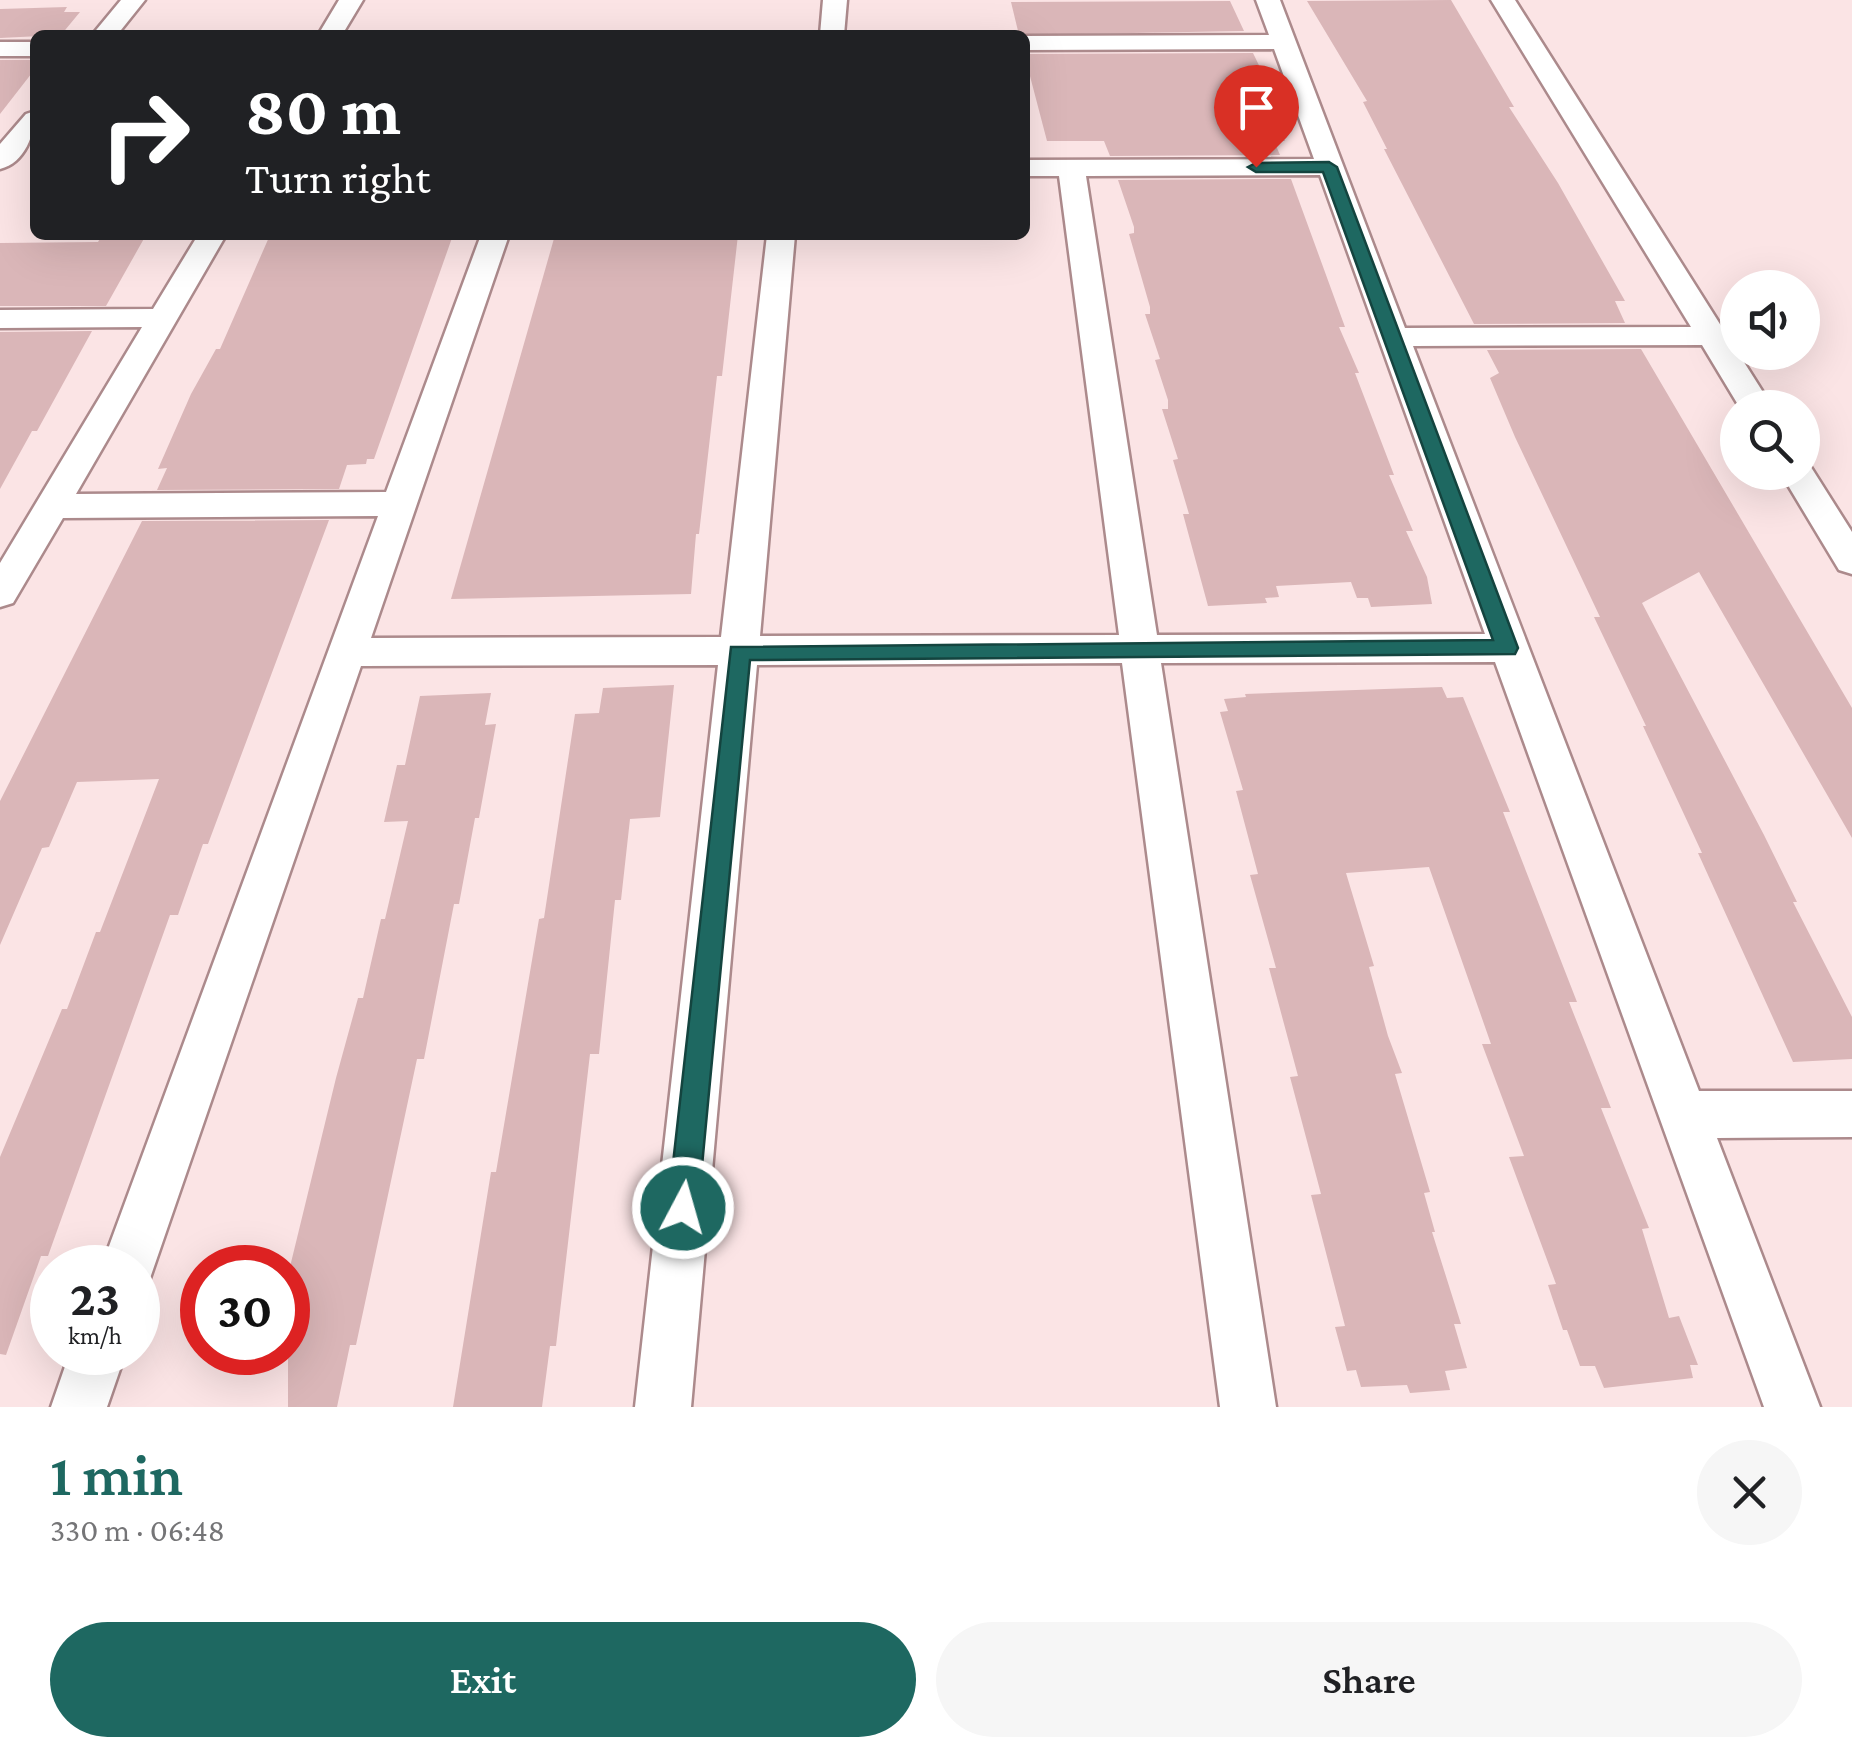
<!DOCTYPE html>
<meta charset="utf-8">
<style>
body{margin:0;font-family:"Crimson Pro",serif;background:#f6f6f6;color:#202124;height:100vh;display:flex;flex-direction:column;font-size:38px;white-space:nowrap}
*{box-sizing:border-box;margin:0}
p{font-size:32px;color:#757577}
.icon{flex:none;width:55px;height:55px;fill:none;stroke:currentColor;stroke-width:2;stroke-linecap:round;stroke-linejoin:round}
.map{position:relative;height:1407px;overflow:hidden}
.panel{display:flex;flex-direction:column;background:#fff;flex:1}
.panel>*{flex:none}
.top-card{position:absolute;left:30px;top:30px;width:1000px;height:210px;border-radius:15px;box-shadow:0 10px 40px #0002;background:#202124;color:#fff;overflow:hidden}
.tools{position:absolute;left:1720px;top:270px;display:grid;gap:20px}
.tools a{display:grid;place-items:center;width:100px;height:100px;border-radius:50%;background:#fff;box-shadow:0 10px 40px #0002;font-size:50px}
.speed{position:absolute;left:30px;top:1245px;display:flex;gap:20px;font-size:50px;font-weight:700;text-align:center}
.speed>*{display:grid;place-content:center;width:130px;height:130px;border-radius:50%;background:#fff;box-shadow:0 10px 40px #0002;line-height:1}
.speed small{font-size:25px;font-weight:400}
.speed .limit{border:15px solid #d22;background:#fff;color:#111}
.pin{position:absolute;display:grid;place-items:center;width:85px;height:85px;color:#fff;margin:-102px -42px;border-radius:50% 50% 50% 0;rotate:-45deg;box-shadow:0 0 10px #0007}
.pin .icon{rotate:45deg}
.me{position:absolute;width:110px;margin:-55px;rotate:6deg;stroke-linejoin:round;filter:drop-shadow(0 0 8px #0008)}
.turn{display:flex;align-items:center;gap:35px;height:210px;padding:0 50px;font-size:45px}
.turn .icon{width:130px;height:130px;stroke-width:2.5}
.turn b{display:block;font-size:70px;line-height:85px}
.round{display:grid;place-items:center;flex:none;width:105px;height:105px;border-radius:52px;background:#f6f6f6}
.summary{display:flex;align-items:center;justify-content:space-between;height:170px;padding:0 50px}
h1{font-size:60px;font-weight:600;line-height:75px;color:#1e6861}
.action{display:flex;gap:20px;margin-top:auto;padding:20px 50px}
.action a{flex:1;height:115px;border-radius:60px;background:#1e6861;color:#fff;font-size:40px;font-weight:600;line-height:115px;text-align:center}
.action a+a{background:#f6f6f6;color:#202124}
.map>svg:first-child{display:block}
</style>
<div class="map">
<svg width="1852" height="1407" viewBox="0 0 1852 1407">
<rect width="100%" height="100%" fill="#fbe4e5"/>
<path fill="#dab6b8" d="M 1451,0 L 1514,107 L 1509,107 L 1558,183 L 1625,301 L 1615,301 L 1625,323 L 1474,324 L 1384,149 L 1387,149 L 1363,102 L 1367,101 L 1307,1 Z
M 1230,1 L 1244,31 L 1019,35 L 1011,2 Z
M 67,7 L 64,12 L 80,12 L 61,35 L 0,38 L 0,9 Z
M 1253,53 L 1269,86 L 1262,86 L 1285,127 L 1278,127 L 1285,141 L 1274,141 L 1280,155 L 1110,156 L 1104,141 L 1047,141 L 1025,57 L 1025,54 Z
M 0,60 L 35,60 L 35,69 L 0,114 Z
M 1291,179 L 1345,327 L 1339,327 L 1359,373 L 1355,373 L 1394,475 L 1389,475 L 1413,531 L 1406,531 L 1427,577 L 1432,604 L 1371,607 L 1368,598 L 1357,598 L 1351,582 L 1276,586 L 1279,597 L 1265,598 L 1267,603 L 1208,606 L 1183,514 L 1189,514 L 1173,460 L 1178,459 L 1162,409 L 1168,409 L 1168,400 L 1155,360 L 1160,359 L 1145,314 L 1150,314 L 1150,307 L 1129,234 L 1134,233 L 1134,227 L 1118,180 Z
M 102,235 L 146,235 L 106,306 L 0,306 L 0,243 L 98,242 Z
M 270,235 L 453,235 L 374,459 L 367,459 L 366,464 L 347,465 L 339,489 L 157,490 L 167,468 L 158,469 L 191,394 L 216,349 L 220,349 Z
M 555,235 L 738,235 L 722,376 L 717,376 L 699,534 L 696,534 L 691,594 L 451,599 Z
M 92,331 L 37,431 L 32,431 L 0,489 L 0,332 Z
M 1641,349 L 1852,708 L 1852,838 L 1699,572 L 1642,603 L 1764,835 L 1797,902 L 1793,902 L 1852,1017 L 1852,1059 L 1793,1062 L 1698,853 L 1702,853 L 1643,726 L 1646,726 L 1594,617 L 1600,617 L 1515,437 L 1490,378 L 1499,373 L 1487,350 Z
M 329,520 L 208,844 L 203,844 L 178,915 L 170,915 L 48,1256 L 41,1256 L 6,1355 L 0,1354 L 0,1157 L 62,1009 L 67,1009 L 96,932 L 100,932 L 159,779 L 77,782 L 49,847 L 42,848 L 0,945 L 0,801 L 142,521 Z
M 674,685 L 660,817 L 630,819 L 621,900 L 615,900 L 599,1054 L 590,1054 L 556,1346 L 550,1346 L 542,1407 L 453,1407 L 491,1172 L 496,1172 L 539,919 L 544,918 L 575,714 L 599,713 L 603,688 Z
M 1442,687 L 1447,698 L 1463,697 L 1510,812 L 1503,812 L 1577,1002 L 1569,1002 L 1611,1108 L 1601,1108 L 1649,1228 L 1642,1229 L 1669,1318 L 1679,1316 L 1698,1365 L 1690,1365 L 1693,1378 L 1604,1388 L 1595,1366 L 1580,1366 L 1567,1330 L 1563,1330 L 1548,1285 L 1556,1284 L 1509,1157 L 1524,1156 L 1482,1044 L 1491,1044 L 1429,867 L 1346,873 L 1374,966 L 1369,967 L 1388,1036 L 1402,1073 L 1395,1074 L 1430,1192 L 1424,1193 L 1435,1232 L 1432,1232 L 1461,1324 L 1454,1324 L 1467,1368 L 1445,1371 L 1450,1390 L 1410,1393 L 1407,1385 L 1361,1387 L 1356,1370 L 1347,1371 L 1335,1327 L 1345,1326 L 1311,1195 L 1321,1194 L 1290,1077 L 1298,1076 L 1269,968 L 1276,968 L 1250,875 L 1258,874 L 1236,791 L 1243,790 L 1220,712 L 1228,711 L 1224,699 L 1246,697 L 1245,694 Z
M 491,693 L 485,725 L 496,724 L 479,818 L 475,818 L 459,904 L 454,904 L 424,1059 L 417,1059 L 356,1345 L 350,1345 L 337,1407 L 288,1407 L 288,1275 L 336,1078 L 358,998 L 363,998 L 381,919 L 385,919 L 408,821 L 384,822 L 397,765 L 405,765 L 420,696 Z"/>
<g fill="none" stroke-linecap="round" stroke-linejoin="round">
<defs>
<path id="minor" d="M 121,0 L 145,0 L 117,35 L 92,35 Z
M 339,0 L 363,0 L 342,35 L 318,35 Z
M 823,0 L 847,0 L 844,35 L 820,35 Z
M 1256,0 L 1280,0 L 1405,328 L 1691,327 L 1491,0 L 1515,0 L 1773,408 L 1740,408 L 1702,345 L 1413,346 L 1699,1091 L 1852,1091 L 1852,1137 L 1717,1138 L 1820,1407 L 1764,1407 L 1495,662 L 1161,663 L 1276,1407 L 1220,1407 L 1122,663 L 757,665 L 691,1407 L 635,1407 L 718,665 L 361,666 L 147,1287 L 138,1291 L 138,1268 L 101,1268 L 378,516 L 63,518 L 13,603 L 0,607 L 0,563 L 142,327 L 0,328 L 0,310 L 153,309 L 198,235 L 226,235 L 76,494 L 386,492 L 481,235 L 509,235 L 371,638 L 721,637 L 767,235 L 795,235 L 760,636 L 1119,635 L 1059,176 L 1025,176 L 1025,160 L 1314,159 L 1274,49 L 1025,50 L 1025,36 L 1269,35 ZM 1320,175 L 1485,634 L 1157,635 L 1086,176 Z
M 0,42 L 35,42 L 35,56 L 0,56 Z
M 35,111 C 35,134 25,163 0,169 L 0,144 L 26,114 Z
M 1802,462 L 1809,464 L 1852,532 L 1852,574 L 1839,570 L 1780,472 L 1802,472 Z
M 70,1352 L 126,1352 L 107,1407 L 51,1407 Z"/>
</defs>
<use href="#minor" stroke="#ac8a8c" stroke-width="5"/>
<use href="#minor" fill="#fff" fill-rule="evenodd"/>
</g>
<path fill="#1e6861" stroke="#14443f" stroke-width="2.5" d="M 1329,162 L 1337,167 L 1518,648 L 1515,654 L 750,660 L 698,1208 L 693,1219 L 683,1223 L 672,1219 L 668,1208 L 731,647 L 1493,640 L 1323,172 L 1256,172 L 1248,167 L 1256,163 Z"/>
</svg>
<div class="tools">
<a><svg class="icon" aria-label="sound" viewBox="0 0 24 24"><path d="M4 9h4l5-4v14l-5-4H4zM17 9q2 3 0 6"/></svg></a>
<a><svg class="icon" aria-label="search" viewBox="0 0 24 24"><circle cx="10" cy="10" r="6"/><path d="M15 15l6 6"/></svg></a>
</div>
<div class="speed"><div>23<small>km/h</small></div><div class="limit">30</div></div>
<div class="pin" style="left:1256px;top:167px;background:#d93025"><svg class="icon" aria-label="arrive" viewBox="0 0 24 24"><path d="M6 21V4h12l-3 4 3 4H6"/></svg></div>
<svg class="me" style="left:683px;top:1208px" viewBox="-20 -20 40 40"><circle r="17" fill="#1e6861" stroke="#fff" stroke-width="3"/><path d="M0-11L8 9 0 5-8 9z" fill="#fff"/></svg>
<div class="top-card">
<div class="turn"><svg class="icon" aria-label="right" viewBox="0 0 24 24"><path d="M7 20v-9h11M14 6l5 5-5 5"/></svg><div><b>80 m</b>Turn right</div></div>
</div>
</div>
<section class="panel">
<div class="summary"><div><h1>1 min</h1><p>330 m · 06:48</p></div><a class="round"><svg class="icon" aria-label="close" viewBox="0 0 24 24"><path d="M6 6l12 12M18 6L6 18"/></svg></a></div>
<div class="action"><a>Exit</a><a>Share</a></div>
</section>
